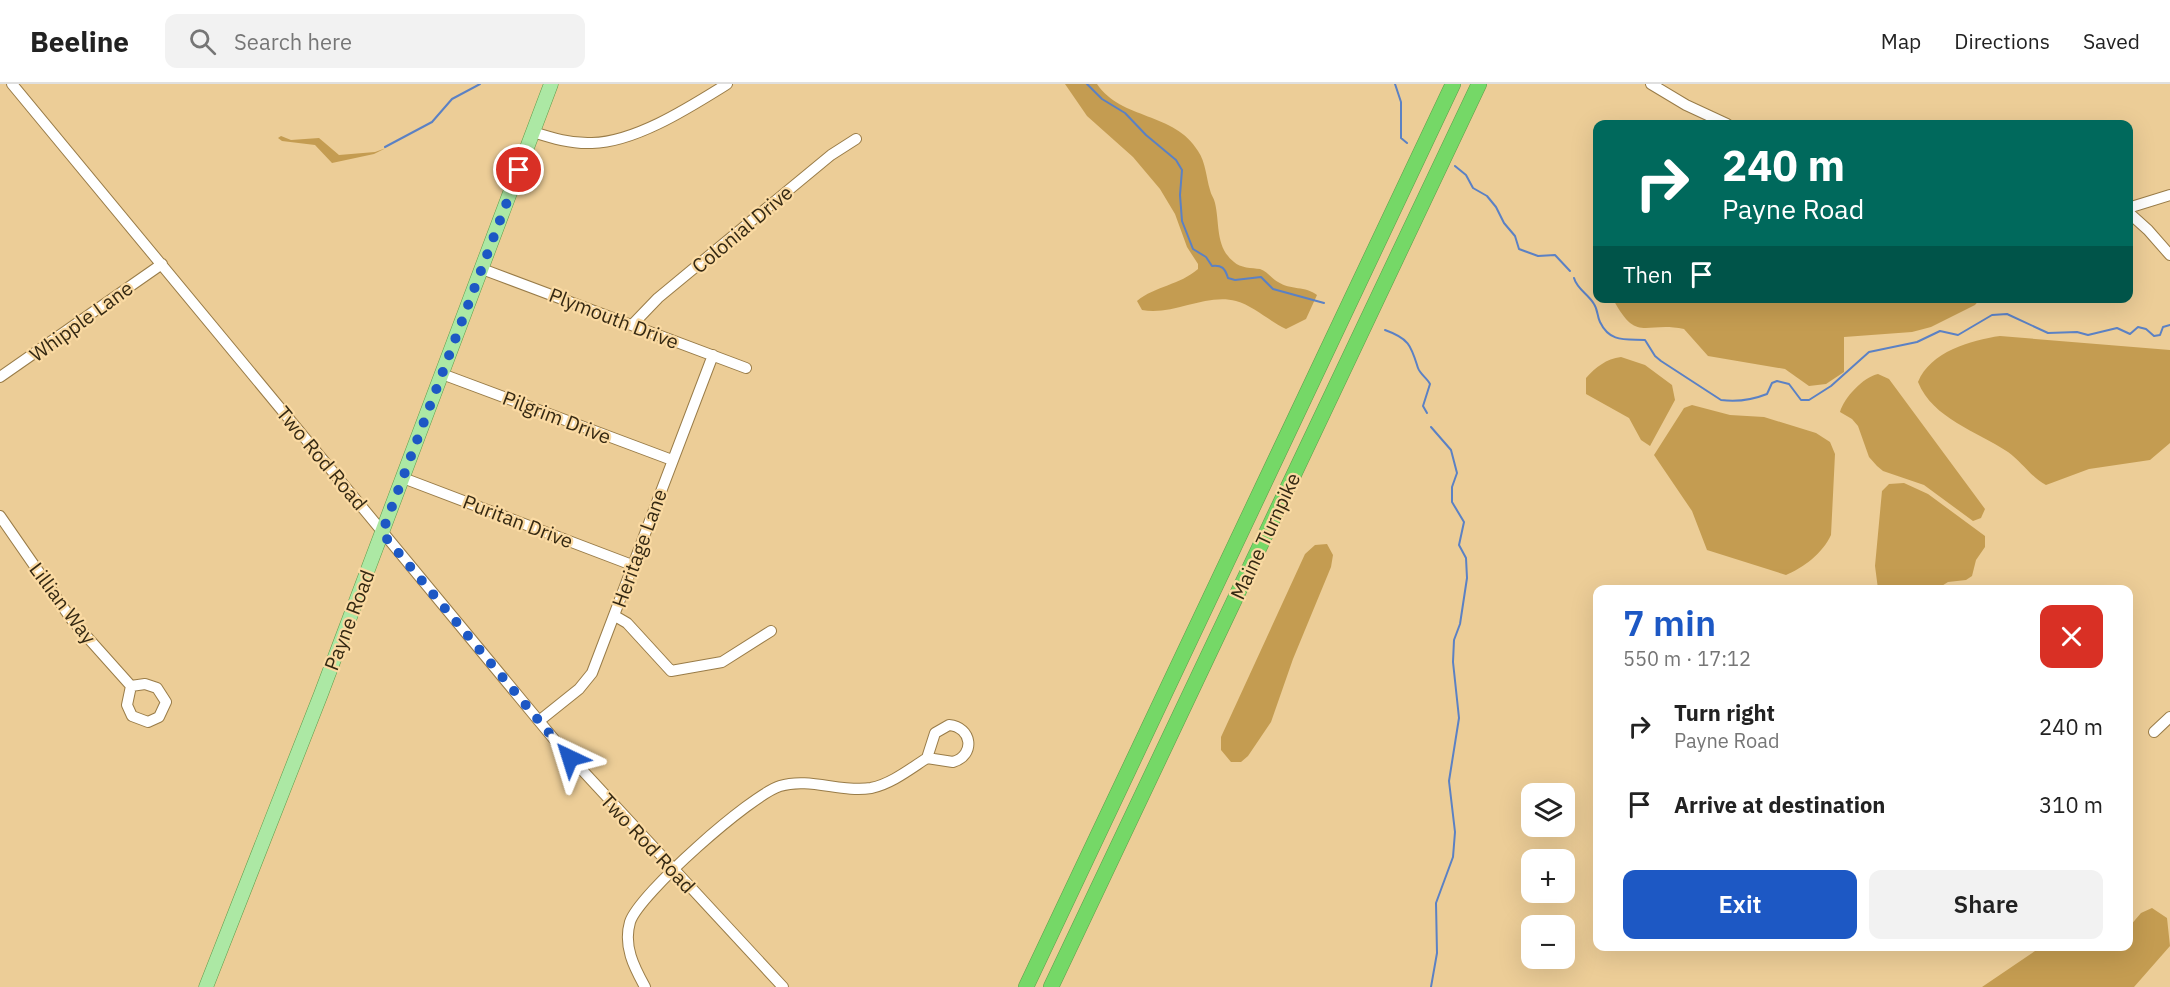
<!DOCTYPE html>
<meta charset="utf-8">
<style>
body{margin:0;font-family:"IBM Plex Sans",sans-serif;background:#f2f2f2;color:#222;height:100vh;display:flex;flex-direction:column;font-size:22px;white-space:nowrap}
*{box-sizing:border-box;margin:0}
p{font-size:20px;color:#767676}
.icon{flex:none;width:33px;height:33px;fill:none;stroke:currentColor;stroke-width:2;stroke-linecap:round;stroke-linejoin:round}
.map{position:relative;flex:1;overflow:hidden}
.sheet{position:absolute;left:1593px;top:501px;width:540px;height:366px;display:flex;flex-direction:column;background:#fff;border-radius:12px;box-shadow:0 6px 24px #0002}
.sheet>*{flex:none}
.guide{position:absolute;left:1593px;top:36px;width:540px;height:183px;border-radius:12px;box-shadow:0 6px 24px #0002;background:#00695c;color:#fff;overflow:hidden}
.tools{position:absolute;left:1521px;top:699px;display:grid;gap:12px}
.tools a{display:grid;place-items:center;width:54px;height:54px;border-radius:12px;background:#fff;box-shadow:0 6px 24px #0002;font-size:30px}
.pin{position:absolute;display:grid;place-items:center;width:51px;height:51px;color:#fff;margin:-26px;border:3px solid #fff;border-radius:50%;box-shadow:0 2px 6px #0007}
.me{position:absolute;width:66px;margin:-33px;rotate:319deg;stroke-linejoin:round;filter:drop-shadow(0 0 4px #0008)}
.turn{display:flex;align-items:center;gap:21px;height:126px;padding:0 30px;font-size:27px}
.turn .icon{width:78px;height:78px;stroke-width:2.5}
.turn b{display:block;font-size:42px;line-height:51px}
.then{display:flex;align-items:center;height:57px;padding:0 30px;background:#0003;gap:12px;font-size:22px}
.round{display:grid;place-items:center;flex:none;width:63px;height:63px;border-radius:12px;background:#f2f2f2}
.summary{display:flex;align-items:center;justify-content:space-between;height:102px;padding:0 30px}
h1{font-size:36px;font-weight:600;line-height:45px;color:#1d58c4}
.button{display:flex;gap:12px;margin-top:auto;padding:12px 30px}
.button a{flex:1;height:69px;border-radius:12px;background:#1d58c4;color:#fff;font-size:24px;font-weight:600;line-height:69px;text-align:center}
.button a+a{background:#f2f2f2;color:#222}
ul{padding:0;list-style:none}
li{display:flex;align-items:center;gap:18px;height:78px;padding:0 30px}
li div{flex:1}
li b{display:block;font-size:22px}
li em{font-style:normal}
header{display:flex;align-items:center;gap:36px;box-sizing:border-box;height:84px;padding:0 30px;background:#fff;border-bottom:2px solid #e0e0e0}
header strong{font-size:28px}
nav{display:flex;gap:33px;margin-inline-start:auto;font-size:21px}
.search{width:420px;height:54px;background:#f2f2f2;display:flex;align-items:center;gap:15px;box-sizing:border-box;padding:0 21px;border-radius:12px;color:#767676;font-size:22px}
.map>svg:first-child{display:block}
</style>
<header>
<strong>Beeline</strong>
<div class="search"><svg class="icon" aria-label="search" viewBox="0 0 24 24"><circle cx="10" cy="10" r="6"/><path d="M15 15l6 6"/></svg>Search here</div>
<nav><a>Map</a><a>Directions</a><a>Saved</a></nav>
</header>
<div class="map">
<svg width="2170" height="903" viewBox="0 0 2170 903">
<rect width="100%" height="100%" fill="#eccd97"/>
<path fill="#c49c51" d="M 1065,0 L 1097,0 C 1121,36 1175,28 1198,67 C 1206,79 1206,93 1210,106 C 1211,111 1214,114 1215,119 C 1220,140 1215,163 1234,178 C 1240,184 1252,184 1260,185 C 1267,187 1272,195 1278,198 C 1290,206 1306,202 1317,211 L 1306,235 L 1286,245 C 1269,237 1254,222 1236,217 C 1206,209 1173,232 1142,226 L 1137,217 C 1155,202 1180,201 1198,185 L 1198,180 L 1187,163 L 1175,130 L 1160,105 L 1133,73 L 1087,32 Z
M 281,52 L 291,56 L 319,54 L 339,71 L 375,68 L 386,64 L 374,70 L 332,79 L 315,61 L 282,57 L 278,54 Z
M 1613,215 L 1980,215 L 1975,221 L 1931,243 L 1912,248 L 1844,253 L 1844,288 L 1826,300 L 1809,302 L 1785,285 L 1708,272 L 1684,245 C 1644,237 1637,260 1613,215 Z
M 2000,252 L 2170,266 L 2170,359 L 2150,376 L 2089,385 L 2046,401 C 2031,393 2022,378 2008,368 C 1977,347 1933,335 1918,298 C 1930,268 1971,256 2000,252 Z
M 1621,273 L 1645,281 L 1672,301 L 1675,316 L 1650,362 L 1641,356 L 1629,334 L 1586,310 L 1586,294 C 1596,283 1606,275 1621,273 Z
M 1878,290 L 1889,295 L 1985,425 L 1981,434 L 1973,437 L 1924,401 L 1883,387 L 1877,382 L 1869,373 L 1858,342 L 1852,335 L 1840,328 C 1844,314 1863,293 1878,290 Z
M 1692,321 L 1730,331 L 1764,333 L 1816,349 L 1830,358 L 1835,370 L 1831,451 C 1823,469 1803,484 1786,491 L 1707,466 L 1692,427 L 1654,371 L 1684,324 Z
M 1904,399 L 1928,410 L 1985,452 L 1985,463 L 1976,476 L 1972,492 L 1966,496 L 1948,498 L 1937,505 L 1878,505 L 1875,482 L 1882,407 L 1889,400 Z
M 1327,460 L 1333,471 L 1331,483 L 1293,575 L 1271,638 L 1248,672 L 1241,678 L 1231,678 L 1221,666 L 1221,653 L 1305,470 L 1315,461 Z
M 2152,824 L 2167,834 L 2170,862 L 2134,903 L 1982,903 L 2041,863 L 2128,862 L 2129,843 L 2141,829 Z"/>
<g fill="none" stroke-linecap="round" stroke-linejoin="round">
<path stroke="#5b81c4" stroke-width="2" d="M 1087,0 L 1102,15 L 1125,29 L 1146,51 L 1176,76 L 1182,86 L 1180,111 L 1182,137 L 1193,165 L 1206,173 L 1212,182 C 1222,181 1225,184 1228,194 L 1235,196 L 1261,193 L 1273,205 L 1324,219
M 1395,0 L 1401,18 L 1401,54 L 1407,59
M 385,63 L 432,38 L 452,15 L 480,0
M 1455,82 L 1466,91 L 1473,104 L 1487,112 L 1496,123 L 1504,139 L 1515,152 L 1519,165 L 1538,172 L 1555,171 L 1570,187
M 1574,194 C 1577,205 1588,210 1594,220 C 1598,226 1597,232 1600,238 C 1610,259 1626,255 1645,256 L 1655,272 L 1661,277 L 1721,316 C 1737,318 1752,316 1767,310 L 1772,299 L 1777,297 L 1789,300 L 1801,316 L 1809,316 L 1831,302 L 1869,268 L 1917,258 L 1940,247 L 1958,251 L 1992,231 L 2007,230 L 2048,249 L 2077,248 L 2088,251 L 2117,244 L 2130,250 L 2138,243 L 2146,245 L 2154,252 L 2160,251 L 2163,243 L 2170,241
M 1385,246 C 1410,255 1411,262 1418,284 C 1420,290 1427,294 1430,300 L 1423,322 L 1427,329
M 1431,903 L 1437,869 L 1436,819 L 1453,773 L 1455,748 L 1449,697 L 1459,634 L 1453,578 L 1454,556 L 1460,540 L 1467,494 L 1466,474 L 1459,461 L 1464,438 L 1452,418 L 1452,403 L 1457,389 L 1451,366 L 1431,343"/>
<defs>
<path id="minor" d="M 12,0 L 558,660 L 783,903
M 1651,0 L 1686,21 L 1727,40
M 533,48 C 552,54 571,60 592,59 C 636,58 690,23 727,0
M 2128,124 L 2170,111
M 2128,128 L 2148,146 L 2170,171
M 482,185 L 746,284
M 633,240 L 658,214 L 831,71 L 856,55
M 442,290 L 672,376
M 0,293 L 162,180
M 403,394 L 632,481
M 0,432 L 72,536 L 131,602
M 615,532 L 627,539 L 671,587 L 722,578 L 771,547
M 145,600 L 157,604 L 166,618 L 159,633 L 148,638 L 132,632 L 127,621 L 131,602 Z
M 539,637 L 579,605 L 592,589 L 713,271
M 949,641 C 972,643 976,671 953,678 L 927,674 L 935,649 Z
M 2154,648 L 2170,633
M 645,903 C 634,883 623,862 630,838 C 639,810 751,711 780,702 C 809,693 842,709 871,704 C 891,700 910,685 927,674"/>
<path id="major" d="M 206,903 L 321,610 L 551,0"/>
<path id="highway" d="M 1026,903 L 1453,0
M 1051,903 L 1479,0"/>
</defs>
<use href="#minor" stroke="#997c48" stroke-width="12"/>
<use href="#major" stroke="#5f9b4a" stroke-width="15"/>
<use href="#highway" stroke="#5f9b4a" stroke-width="16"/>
<use href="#minor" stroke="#fff" stroke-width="10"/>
<use href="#major" stroke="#ace8a4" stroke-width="14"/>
<use href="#highway" stroke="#75d867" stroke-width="15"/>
</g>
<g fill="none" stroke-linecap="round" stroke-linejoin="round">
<path stroke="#1d58c4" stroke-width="10" stroke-dasharray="0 18" d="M 519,86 L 382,449 L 570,674"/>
</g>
<g text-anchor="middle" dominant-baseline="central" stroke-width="4.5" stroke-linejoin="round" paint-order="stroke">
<g font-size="20" fill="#352913" stroke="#fadaa3">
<text transform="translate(742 145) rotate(-40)">Colonial Drive</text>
<text transform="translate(614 234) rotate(21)">Plymouth Drive</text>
<text transform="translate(81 237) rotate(-36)">Whipple Lane</text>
<text transform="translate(557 333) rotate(21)">Pilgrim Drive</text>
<text transform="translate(322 374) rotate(50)">Two Rod Road</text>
<text transform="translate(518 437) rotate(21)">Puritan Drive</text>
<text transform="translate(1265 452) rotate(-65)">Maine Turnpike</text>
<text transform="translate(639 464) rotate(-70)">Heritage Lane</text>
<text transform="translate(63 519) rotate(53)">Lillian Way</text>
<text transform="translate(349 536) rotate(-69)">Payne Road</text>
<text transform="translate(648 759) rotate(47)">Two Rod Road</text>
</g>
</g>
</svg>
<div class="tools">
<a><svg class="icon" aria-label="layers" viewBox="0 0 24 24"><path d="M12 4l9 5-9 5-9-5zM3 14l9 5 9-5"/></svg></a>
<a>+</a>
<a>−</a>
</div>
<div class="pin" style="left:519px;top:86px;background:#d93025"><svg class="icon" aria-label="arrive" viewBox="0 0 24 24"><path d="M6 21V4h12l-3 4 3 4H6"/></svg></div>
<svg class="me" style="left:570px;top:674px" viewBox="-20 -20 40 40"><path d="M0-17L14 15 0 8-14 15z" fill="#1d58c4" stroke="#fff" stroke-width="4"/></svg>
<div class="guide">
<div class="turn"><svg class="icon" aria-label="right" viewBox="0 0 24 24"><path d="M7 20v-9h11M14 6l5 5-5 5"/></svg><div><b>240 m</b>Payne Road</div></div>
<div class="then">Then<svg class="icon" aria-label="arrive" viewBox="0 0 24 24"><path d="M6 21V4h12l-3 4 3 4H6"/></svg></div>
</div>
<section class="sheet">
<div class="summary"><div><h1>7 min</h1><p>550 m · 17:12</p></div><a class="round" style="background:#d93025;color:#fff"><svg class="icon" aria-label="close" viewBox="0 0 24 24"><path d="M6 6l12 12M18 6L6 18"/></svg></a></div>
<ul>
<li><svg class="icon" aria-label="right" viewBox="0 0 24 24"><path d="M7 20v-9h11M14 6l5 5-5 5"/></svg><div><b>Turn right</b><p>Payne Road</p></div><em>240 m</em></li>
<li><svg class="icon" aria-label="arrive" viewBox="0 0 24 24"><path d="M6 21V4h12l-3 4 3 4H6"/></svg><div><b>Arrive at destination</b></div><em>310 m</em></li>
</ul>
<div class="button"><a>Exit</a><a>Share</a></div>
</section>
</div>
